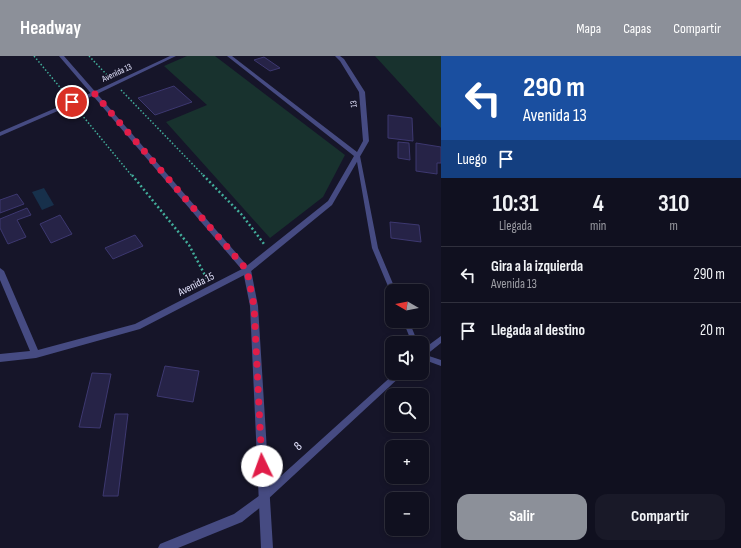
<!DOCTYPE html>
<html lang="es">
<meta charset="utf-8">
<style>
body{margin:0;font-family:"Sofia Sans Condensed",sans-serif;background:#191928;color:#f1f3f6;height:100vh;display:flex;flex-direction:column;font-size:15px;white-space:nowrap}
*{box-sizing:border-box;margin:0}
p{font-size:13px;color:#9c9da4}
.icon{flex:none;width:22px;height:22px;fill:none;stroke:currentColor;stroke-width:2;stroke-linecap:round;stroke-linejoin:round}
.map{position:relative;flex:1;overflow:hidden}
.side{display:flex;flex-direction:column;background:#10101f;width:300px}
.side>*{flex:none}
.banner{background:#1a4fa0;color:#fff;overflow:hidden}
.needle{width:26px;rotate:279deg}
.fabs{position:absolute;left:385px;top:228px;display:grid;gap:8px}
.fabs a{display:grid;place-items:center;width:44px;height:44px;border-radius:8px;background:#10101f;box-shadow:0 2px 6px #0003,0 0 0 1px #30303d;font-size:20px}
.pin{position:absolute;display:grid;place-items:center;width:34px;height:34px;color:#fff;margin:-17px;border:2px solid #fff;border-radius:50%;box-shadow:0 1px 4px #0007}
.me{position:absolute;width:44px;margin:-22px;rotate:357deg;stroke-linejoin:round;filter:drop-shadow(0 0 3px #0008)}
.turn{display:flex;align-items:center;gap:14px;height:84px;padding:0 16px;font-size:18px}
.turn .icon{width:52px;height:52px;stroke-width:2.5}
.turn b{display:block;font-size:28px;line-height:34px}
.then{display:flex;align-items:center;height:38px;padding:0 16px;background:#0003;gap:8px;font-size:15px}
.eta{display:flex;justify-content:space-evenly;align-items:center;height:68px;text-align:center}
.eta b{font-size:24px;font-weight:700;line-height:28px}
.button{display:flex;gap:8px;margin-top:auto;padding:8px 16px}
.button a{flex:1;height:46px;border-radius:12px;background:#8c9099;color:#fff;font-size:16px;font-weight:700;line-height:46px;text-align:center}
.button a+a{background:#191928;color:#f1f3f6}
ul{padding:0;list-style:none}
li{display:flex;align-items:center;gap:12px;height:56px;padding:0 16px;border-top:1px solid #30303d}
li div{flex:1}
li b{display:block;font-size:15px}
li em{font-style:normal}
header{display:flex;align-items:center;gap:24px;box-sizing:border-box;height:56px;padding:0 20px;background:#8c9099;color:#fff}
header strong{font-size:19px}
nav{display:flex;gap:22px;margin-inline-start:auto;font-size:14px}
main{display:flex;flex:1;min-height:0}
.map>svg:first-child{display:block}
</style>
<header>
<strong>Headway</strong>
<nav><a>Mapa</a><a>Capas</a><a>Compartir</a></nav>
</header>
<main>
<div class="map">
<svg width="441" height="492" viewBox="0 0 441 492">
<rect width="100%" height="100%" fill="#161529"/>
<path fill="#18322e" d="M 187,0 L 215,0 L 345,99 L 323,141 L 270,182 L 166,66 L 207,49 L 164,10 Z
M 375,0 L 441,0 L 441,72 Z"/>
<path fill="#17304b" d="M 44,132 L 54,149 L 42,154 L 32,136 Z"/>
<path fill="#262347" stroke="#3d3870" d="M 264,1 L 280,12 L 270,15 L 254,4 Z
M 174,30 L 192,46 L 155,59 L 138,42 Z
M 388,59 L 412,62 L 413,85 L 388,82 Z
M 398,86 L 409,87 L 410,104 L 398,102 Z
M 416,87 L 441,91 L 441,107 L 437,107 L 437,118 L 416,115 Z
M 17,138 L 24,148 L 0,157 L 0,144 Z
M 27,152 L 31,159 L 17,164 L 26,181 L 8,188 L 0,172 L 0,163 Z
M 60,159 L 72,178 L 51,187 L 40,168 Z
M 390,166 L 419,169 L 421,186 L 391,182 Z
M 135,179 L 143,190 L 113,203 L 105,192 Z
M 165,310 L 199,315 L 193,346 L 157,340 Z
M 92,317 L 111,318 L 100,372 L 79,371 Z
M 115,358 L 128,358 L 118,440 L 103,440 Z"/>
<g fill="none" stroke-linecap="round" stroke-linejoin="round">
<path stroke="#42ae9b" stroke-width="1.5" stroke-dasharray="1.5 2" stroke-linecap="butt" d="M 34,0 L 68,41
M 89,0 L 109,21
M 121,34 L 204,120
M 77,53 L 132,120"/>
<path stroke="#42ae9b" stroke-width="2.5" stroke-dasharray="2 2.5" stroke-linecap="butt" d="M 132,119 L 189,189 L 207,223
M 203,119 L 242,159 L 264,188"/>
<path fill="#464b82" fill-rule="evenodd" d="M 356,99 L 358,99 L 360,100 L 378,192 L 396,235 L 392,235 L 392,237 L 390,235 L 372,192 L 356,100 Z
M 403,265 L 409,265 L 418,287 L 412,287 Z
M 441,280 L 441,287 L 426,299 L 441,304 L 441,310 L 422,303 L 422,294 Z
M 395,317 L 403,317 L 402,319 L 267,444 L 264,445 L 261,444 L 260,441 L 261,438 Z"/>
<path fill="#464b82" fill-rule="evenodd" d="M 170,0 L 176,0 L 97,38 L 0,80 L 0,76 L 93,36 Z
M 227,0 L 232,0 L 357,96 L 363,85 L 359,36 L 340,5 L 335,0 L 340,0 L 344,3 L 365,36 L 369,85 L 332,149 L 250,216 L 140,273 L 36,302 L 0,306 L 0,298 L 30,295 L 0,224 L 0,212 L 4,215 L 38,294 L 135,268 L 244,212 L 328,145 L 354,100 Z
M 263,437 L 267,438 L 268,442 L 267,446 L 242,466 L 178,492 L 158,492 L 160,488 L 234,458 Z"/>
<path fill="#464b82" fill-rule="evenodd" d="M 59,0 L 64,0 L 251,214 L 258,250 L 273,492 L 261,492 L 250,250 L 243,215 Z"/>
</g>
<g fill="none" stroke-linecap="round" stroke-linejoin="round">
<path stroke="#e11d48" stroke-width="7" stroke-dasharray="0 12.6" d="M 72,46 L 94,37 L 247,214 L 254,250 L 262,410"/>
</g>
<g text-anchor="middle" dominant-baseline="central" stroke-width="3" stroke-linejoin="round" paint-order="stroke">
<g font-size="9" fill="#e1e1fb" stroke="#161529">
<text transform="translate(117 17) rotate(-25)">Avenida 13</text>
<text transform="translate(354 48) rotate(-95)">13</text>
</g>
<g font-size="11" fill="#e1e1fb" stroke="#161529">
<text transform="translate(196 228) rotate(-27)">Avenida 15</text>
</g>
<g font-size="13" fill="#e1e1fb" stroke="#161529">
<text transform="translate(298 390) rotate(-42)">8</text>
</g>
</g>
</svg>
<div class="fabs">
<a><svg class="needle" viewBox="-14 -14 28 28"><path d="M0-13l5 13h-10z" fill="#e53935"/><path d="M0 13l5-13h-10z" fill="#9c9da4"/></svg></a>
<a><svg class="icon" aria-label="sound" viewBox="0 0 24 24"><path d="M4 9h4l5-4v14l-5-4H4zM17 9q2 3 0 6"/></svg></a>
<a><svg class="icon" aria-label="search" viewBox="0 0 24 24"><circle cx="10" cy="10" r="6"/><path d="M15 15l6 6"/></svg></a>
<a>+</a>
<a>−</a>
</div>
<div class="pin" style="left:72px;top:46px;background:#d93025"><svg class="icon" aria-label="arrive" viewBox="0 0 24 24"><path d="M6 21V4h12l-3 4 3 4H6"/></svg></div>
<svg class="me" style="left:262px;top:410px" viewBox="-20 -20 40 40"><circle r="19" fill="#fff"/><path d="M0-13L10 11 0 6-10 11z" fill="#e11d48"/></svg>
</div>
<section class="side">
<div class="banner">
<div class="turn"><svg class="icon" aria-label="left" viewBox="0 0 24 24"><path d="M17 20v-9H6M10 6l-5 5 5 5"/></svg><div><b>290 m</b>Avenida 13</div></div>
<div class="then">Luego<svg class="icon" aria-label="arrive" viewBox="0 0 24 24"><path d="M6 21V4h12l-3 4 3 4H6"/></svg></div>
</div>
<div class="eta">
<div><b>10:31</b><p>Llegada</p></div>
<div><b>4</b><p>min</p></div>
<div><b>310</b><p>m</p></div>
</div>
<ul>
<li><svg class="icon" aria-label="left" viewBox="0 0 24 24"><path d="M17 20v-9H6M10 6l-5 5 5 5"/></svg><div><b>Gira a la izquierda</b><p>Avenida 13</p></div><em>290 m</em></li>
<li><svg class="icon" aria-label="arrive" viewBox="0 0 24 24"><path d="M6 21V4h12l-3 4 3 4H6"/></svg><div><b>Llegada al destino</b></div><em>20 m</em></li>
</ul>
<div class="button"><a>Salir</a><a>Compartir</a></div>
</section>
</main>
